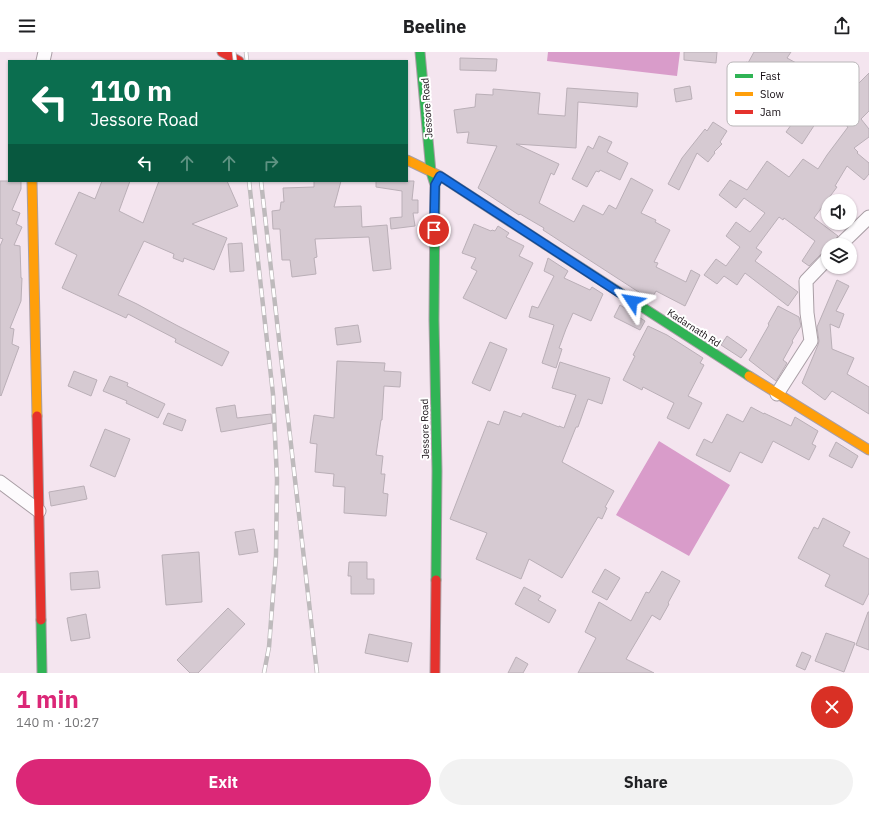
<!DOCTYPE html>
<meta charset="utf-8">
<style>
body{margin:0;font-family:"IBM Plex Sans",sans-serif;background:#f2f2f2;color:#202124;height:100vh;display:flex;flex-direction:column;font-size:15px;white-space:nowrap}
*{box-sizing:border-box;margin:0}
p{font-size:13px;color:#757577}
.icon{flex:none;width:22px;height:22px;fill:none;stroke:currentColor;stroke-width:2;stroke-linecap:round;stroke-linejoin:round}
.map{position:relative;height:621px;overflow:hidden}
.side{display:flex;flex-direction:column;background:#fff;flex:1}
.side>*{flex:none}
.guide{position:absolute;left:8px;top:8px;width:400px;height:122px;border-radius:0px;box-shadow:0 1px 3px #0004;background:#0b6e4f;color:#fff;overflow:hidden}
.controls{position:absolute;left:821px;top:142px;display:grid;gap:8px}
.controls a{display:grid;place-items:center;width:36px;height:36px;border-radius:50%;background:#fff;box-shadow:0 1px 3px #0004;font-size:20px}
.pin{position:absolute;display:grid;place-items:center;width:34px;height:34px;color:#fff;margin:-17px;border:2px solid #fff;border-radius:50%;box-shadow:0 1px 4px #0007}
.me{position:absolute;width:44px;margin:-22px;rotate:303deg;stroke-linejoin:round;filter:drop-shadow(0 0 3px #0008)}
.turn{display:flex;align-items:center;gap:14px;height:84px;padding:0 16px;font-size:18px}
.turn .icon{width:52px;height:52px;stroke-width:2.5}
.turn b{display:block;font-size:28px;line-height:34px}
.lanes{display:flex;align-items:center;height:38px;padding:0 16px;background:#0003;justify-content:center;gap:20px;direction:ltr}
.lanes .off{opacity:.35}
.round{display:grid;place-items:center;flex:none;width:42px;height:42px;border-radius:21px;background:#f2f2f2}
.head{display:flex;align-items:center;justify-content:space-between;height:68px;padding:0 16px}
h1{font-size:24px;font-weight:800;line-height:30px;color:#db2777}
.primary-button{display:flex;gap:8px;margin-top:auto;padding:8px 16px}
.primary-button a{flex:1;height:46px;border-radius:24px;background:#db2777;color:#fff;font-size:16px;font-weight:800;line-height:46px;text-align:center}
.primary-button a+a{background:#f2f2f2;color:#202124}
header{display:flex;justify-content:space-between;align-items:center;height:52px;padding:0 16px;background:#fff;font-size:18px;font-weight:800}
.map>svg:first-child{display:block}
</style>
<header><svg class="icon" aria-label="menu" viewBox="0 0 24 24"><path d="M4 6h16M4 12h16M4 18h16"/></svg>Beeline<svg class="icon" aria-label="share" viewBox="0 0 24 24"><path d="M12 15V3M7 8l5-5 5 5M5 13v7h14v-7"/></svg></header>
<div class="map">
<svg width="869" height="621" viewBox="0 0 869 621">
<rect width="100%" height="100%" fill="#f4e5ef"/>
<path fill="#d99cca" d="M 548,0 L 680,0 L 677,24 L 547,9 Z
M 659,389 L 730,433 L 689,504 L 616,463 Z"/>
<path fill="#d6cad2" stroke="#baafb7" d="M 684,0 L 717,0 L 716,11 L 684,8 Z
M 754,0 L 791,0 L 787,6 L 798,12 L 811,21 L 810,22 L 834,43 L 848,27 L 856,34 L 869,21 L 869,59 L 861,67 L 869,77 L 869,85 L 854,96 L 858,100 L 857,101 L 869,111 L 869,122 L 864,128 L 847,114 L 835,134 L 837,135 L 814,166 L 838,184 L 834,188 L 832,193 L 828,193 L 828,198 L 826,197 L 809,214 L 802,209 L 815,189 L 784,166 L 783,168 L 779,165 L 756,196 L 762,200 L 755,209 L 798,240 L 788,254 L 745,221 L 737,233 L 724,224 L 717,232 L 704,223 L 716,207 L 726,214 L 740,195 L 726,184 L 736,170 L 750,180 L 765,161 L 744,146 L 736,156 L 719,143 L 730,128 L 747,138 L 767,109 L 789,125 L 803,107 L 818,117 L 827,103 L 848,75 L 827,58 L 823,64 L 821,63 L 802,92 L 786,80 L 802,58 L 782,45 L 769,69 L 735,50 L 737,27 L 746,10 L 748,11 Z
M 460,6 L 497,7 L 496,19 L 460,18 Z
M 690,34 L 692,47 L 676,50 L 674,37 Z
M 567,36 L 638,41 L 637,55 L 578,50 L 576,96 L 516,92 L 559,112 L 554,123 L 551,121 L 539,151 L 574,170 L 583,153 L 603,163 L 609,153 L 616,157 L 631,126 L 653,138 L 641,161 L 656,168 L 655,170 L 670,178 L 654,210 L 658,211 L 656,215 L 686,230 L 691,218 L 700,223 L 685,254 L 656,239 L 651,248 L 543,178 L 544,176 L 520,162 L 519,163 L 478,136 L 497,94 L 467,91 L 469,80 L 457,81 L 454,58 L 475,55 L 476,42 L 493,43 L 493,37 L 540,41 L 538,62 L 565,64 Z
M 713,70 L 727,79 L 720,90 L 722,92 L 714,100 L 715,101 L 708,110 L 697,101 L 679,138 L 668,132 L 682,106 L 705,77 L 707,79 Z
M 599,84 L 612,90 L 607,100 L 628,111 L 620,128 L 600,118 L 599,120 L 596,119 L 587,135 L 572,127 L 588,94 L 593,97 Z
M 0,129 L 21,129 L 21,137 L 12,158 L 20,161 L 16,172 L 22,175 L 14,193 L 20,194 L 21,226 L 22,226 L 21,249 L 10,276 L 14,277 L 12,292 L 19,295 L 1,344 L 0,343 L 0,194 L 3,187 L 0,186 Z
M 102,129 L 130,129 L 119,159 L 143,171 L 159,129 L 227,129 L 238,154 L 192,172 L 227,186 L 214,218 L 184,206 L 183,210 L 173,206 L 174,202 L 144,189 L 118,243 L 137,252 L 178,274 L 229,300 L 222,314 L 175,290 L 176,287 L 128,262 L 126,266 L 62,236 L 77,203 L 55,192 L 79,140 L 95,147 Z
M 314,129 L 341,129 L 334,155 L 361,154 L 362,175 L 387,173 L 391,217 L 373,219 L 369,185 L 315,187 L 317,205 L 314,206 L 316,222 L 292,225 L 290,208 L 282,208 L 280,177 L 273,177 L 272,159 L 280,158 L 281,150 L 284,150 L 283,136 L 314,135 Z
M 376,129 L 414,129 L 412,148 L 418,148 L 418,161 L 413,161 L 415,174 L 391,177 L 390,166 L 402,165 L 402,139 L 376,135 Z
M 474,172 L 491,179 L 492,178 L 495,179 L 498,174 L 509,181 L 506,185 L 524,194 L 519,204 L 533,211 L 506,267 L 463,246 L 477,219 L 471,216 L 476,206 L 462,201 Z
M 242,191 L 244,219 L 230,220 L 228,192 Z
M 548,206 L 568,219 L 564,226 L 590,238 L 592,235 L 603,242 L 591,269 L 573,261 L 566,277 L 559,296 L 562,297 L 556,316 L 542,311 L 554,273 L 529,265 L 532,254 L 538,256 L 554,224 L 544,219 Z
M 837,228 L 849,234 L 836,259 L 844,262 L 839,276 L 830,272 L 832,297 L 854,306 L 847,322 L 869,335 L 869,362 L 832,339 L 825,348 L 802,331 L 818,293 L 819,289 L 817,275 Z
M 620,253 L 645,269 L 640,278 L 614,265 Z
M 778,254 L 799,265 L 801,274 L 792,289 L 793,290 L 783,308 L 787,311 L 776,329 L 749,308 L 769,273 L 768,272 Z
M 358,273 L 361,290 L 337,293 L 335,276 Z
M 648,274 L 667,283 L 703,306 L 700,311 L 704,313 L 688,344 L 702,351 L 689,377 L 667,366 L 674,351 L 643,335 L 642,338 L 623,328 L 635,304 L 633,303 Z
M 727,284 L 747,298 L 741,306 L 721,293 Z
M 490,290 L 507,297 L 490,339 L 472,331 Z
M 337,309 L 385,311 L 384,319 L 401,320 L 400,335 L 384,334 L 382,368 L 381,368 L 376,403 L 383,404 L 381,422 L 385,422 L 383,441 L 388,442 L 386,464 L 344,461 L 345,435 L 333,434 L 334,422 L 315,420 L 317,392 L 310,391 L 314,363 L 334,366 Z
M 560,310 L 610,326 L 602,352 L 588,347 L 578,375 L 576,375 L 562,410 L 614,439 L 605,455 L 607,456 L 602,467 L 598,465 L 562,526 L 529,507 L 521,527 L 476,507 L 487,481 L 450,467 L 488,369 L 499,373 L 504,359 L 521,365 L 523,361 L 559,375 L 559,374 L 564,376 L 576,343 L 552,336 Z
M 74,319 L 97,328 L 91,344 L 68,334 Z
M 110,324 L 128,331 L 127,334 L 165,352 L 158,366 L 126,351 L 127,349 L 103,339 Z
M 235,353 L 237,366 L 271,362 L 272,371 L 221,380 L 216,356 Z
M 751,355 L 764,362 L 764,361 L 791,374 L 795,365 L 818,379 L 812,392 L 816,394 L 809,408 L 773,389 L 762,411 L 740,400 L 730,420 L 696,403 L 704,387 L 712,391 L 727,362 L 743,370 Z
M 168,361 L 186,368 L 182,379 L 163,372 Z
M 105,377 L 130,387 L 115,425 L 90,414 Z
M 836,390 L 858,404 L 852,416 L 829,404 Z
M 84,434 L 87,447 L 51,454 L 49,440 Z
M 823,466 L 850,480 L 843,494 L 869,507 L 869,541 L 863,553 L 825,534 L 830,523 L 798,506 L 814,475 L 818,477 Z
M 254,477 L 258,500 L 239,503 L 235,480 Z
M 199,500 L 202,550 L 166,553 L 162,503 Z
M 349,510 L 367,510 L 367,527 L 374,527 L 374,542 L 351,542 L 351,524 L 348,524 Z
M 605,517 L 620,526 L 607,548 L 592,540 Z
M 98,519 L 100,536 L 71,538 L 70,521 Z
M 662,519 L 680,529 L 668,551 L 669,552 L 660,568 L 652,563 L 626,607 L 654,621 L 578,621 L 596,586 L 585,580 L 599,550 L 631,569 L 646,540 L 649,541 Z
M 524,535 L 541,544 L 538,548 L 556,558 L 549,571 L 515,552 Z
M 228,556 L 245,572 L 198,621 L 190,621 L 177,608 Z
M 868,560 L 869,560 L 869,598 L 856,593 Z
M 86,562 L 90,586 L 71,589 L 67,566 Z
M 826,581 L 855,591 L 844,620 L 815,609 Z
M 369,582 L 412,591 L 408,610 L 365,601 Z
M 802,600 L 811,604 L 805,618 L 796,614 Z
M 516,605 L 528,612 L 523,621 L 508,621 Z"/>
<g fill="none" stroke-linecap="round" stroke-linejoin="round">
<defs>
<path id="street" d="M 43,9 L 45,0
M 840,193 L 869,165
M 777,342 L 811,289 L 807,261 L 806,229 L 828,206
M 0,430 L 39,459"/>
<path id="fast" d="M 420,0 L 431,120 L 435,133 L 434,268 L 437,419 L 436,528
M 546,193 L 749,324
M 41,568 L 42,621"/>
<path id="slow" d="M 407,108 L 440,124 L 546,193
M 32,129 L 37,364
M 749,324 L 869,398"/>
<path id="jam" d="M 222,0 L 239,9
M 37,364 L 41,568
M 435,621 L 436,528"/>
</defs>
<use href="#street" stroke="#a99ea5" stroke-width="15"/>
<use href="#fast" stroke="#a99ea5" stroke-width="11"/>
<use href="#slow" stroke="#a99ea5" stroke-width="11"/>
<use href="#jam" stroke="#a99ea5" stroke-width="11"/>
<use href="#street" stroke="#fdfbfd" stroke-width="13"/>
<use href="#fast" stroke="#30b455" stroke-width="9"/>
<use href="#slow" stroke="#ff9f0a" stroke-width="9"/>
<use href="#jam" stroke="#e5322d" stroke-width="9"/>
<defs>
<path id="rail" d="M 234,0 L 235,9
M 246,0 L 247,9
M 249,129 L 273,342 L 277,427 L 276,504 L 269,595 L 264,621
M 261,129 L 317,621"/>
</defs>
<use href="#rail" stroke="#bebabc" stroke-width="4.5"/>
<use href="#rail" stroke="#fff" stroke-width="3" stroke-dasharray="9" stroke-linecap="butt"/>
</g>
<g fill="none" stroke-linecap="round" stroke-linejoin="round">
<defs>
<path id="route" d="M 434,178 L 435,133 L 440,124 L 632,249"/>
</defs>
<use href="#route" stroke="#114b97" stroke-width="10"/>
<use href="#route" stroke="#1a73e8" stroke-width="7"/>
</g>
<g text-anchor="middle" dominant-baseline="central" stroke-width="4" stroke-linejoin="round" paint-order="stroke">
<g font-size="10" fill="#150d13" stroke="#fff">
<text transform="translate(427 56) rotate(-94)">Jessore Road</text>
<text transform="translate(694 276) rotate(33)">Kadarnath Rd</text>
<text transform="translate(425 377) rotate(-91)">Jessore Road</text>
</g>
</g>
<rect x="727" y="10" width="132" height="64" rx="6" fill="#fff" stroke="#b9b6b8" stroke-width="1"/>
<rect x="735" y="22" width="18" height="4" fill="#30b455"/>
<rect x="735" y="40" width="18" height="4" fill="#ff9f0a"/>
<rect x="735" y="58" width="18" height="4" fill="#e5322d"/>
<g font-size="11" fill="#150d13">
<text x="760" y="28">Fast</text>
<text x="760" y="46">Slow</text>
<text x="760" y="64">Jam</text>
</g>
</svg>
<div class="controls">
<a><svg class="icon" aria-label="sound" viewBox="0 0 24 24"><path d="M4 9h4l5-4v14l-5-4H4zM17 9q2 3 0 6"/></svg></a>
<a><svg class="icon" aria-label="layers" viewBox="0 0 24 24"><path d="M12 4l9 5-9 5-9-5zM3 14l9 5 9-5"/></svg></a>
</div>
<div class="pin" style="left:434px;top:178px;background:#d93025"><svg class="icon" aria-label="arrive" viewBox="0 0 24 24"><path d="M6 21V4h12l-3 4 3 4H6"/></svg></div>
<svg class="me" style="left:632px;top:249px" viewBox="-20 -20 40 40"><path d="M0-17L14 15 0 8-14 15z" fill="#1a73e8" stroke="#fff" stroke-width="4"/></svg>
<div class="guide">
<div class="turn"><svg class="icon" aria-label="left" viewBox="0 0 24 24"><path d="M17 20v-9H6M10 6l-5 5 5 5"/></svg><div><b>110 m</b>Jessore Road</div></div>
<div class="lanes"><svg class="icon" aria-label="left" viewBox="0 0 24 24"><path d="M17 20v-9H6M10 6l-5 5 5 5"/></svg><svg class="icon off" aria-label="ahead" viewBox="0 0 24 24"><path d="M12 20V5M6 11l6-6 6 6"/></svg><svg class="icon off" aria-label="ahead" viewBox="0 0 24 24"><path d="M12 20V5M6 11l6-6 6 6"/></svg><svg class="icon off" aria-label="right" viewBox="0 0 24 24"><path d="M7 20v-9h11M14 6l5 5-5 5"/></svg></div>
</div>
</div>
<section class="side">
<div class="head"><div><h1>1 min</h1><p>140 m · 10:27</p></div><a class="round" style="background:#d93025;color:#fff"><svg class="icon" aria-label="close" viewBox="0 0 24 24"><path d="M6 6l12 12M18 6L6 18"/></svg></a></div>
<div class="primary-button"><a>Exit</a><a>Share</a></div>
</section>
